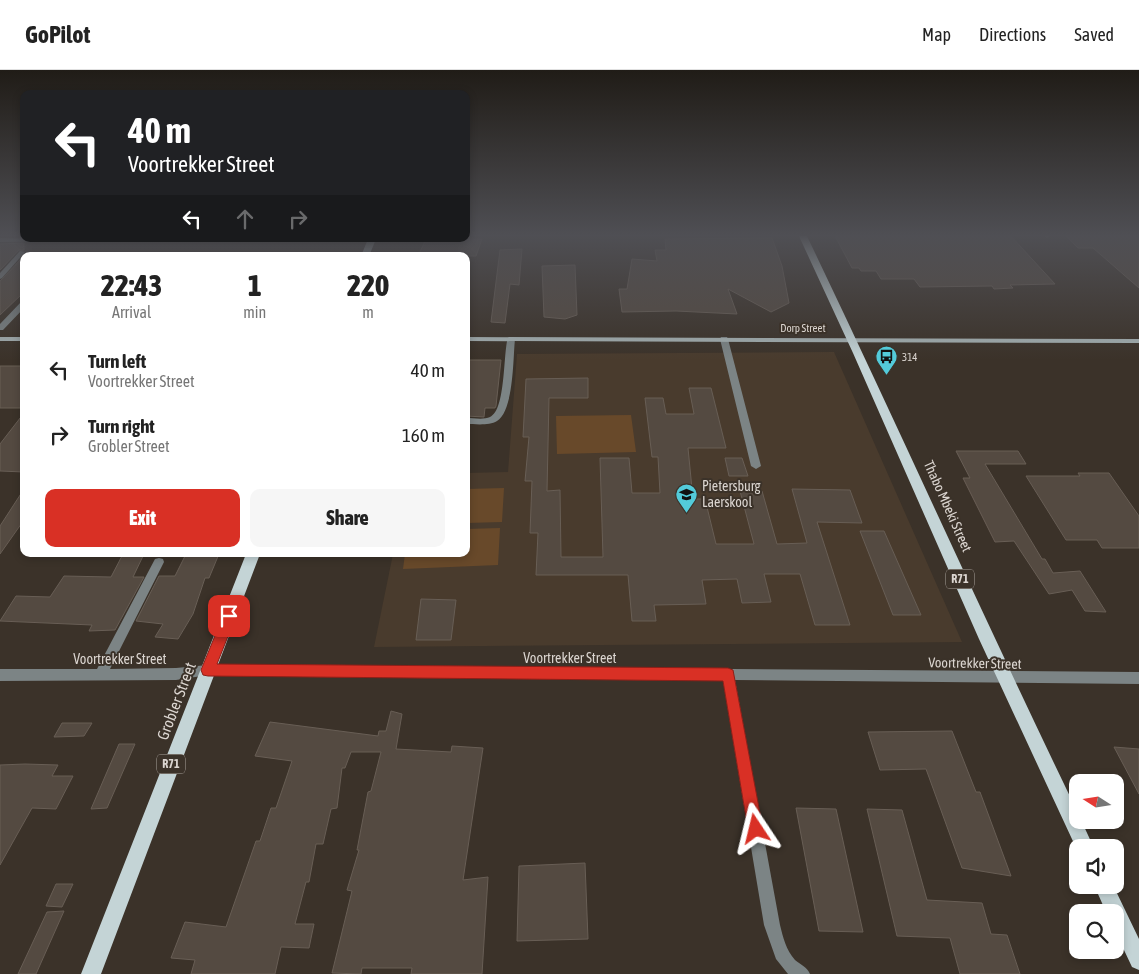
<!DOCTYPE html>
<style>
body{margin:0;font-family:"Asap Condensed",sans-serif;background:#f6f6f6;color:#222;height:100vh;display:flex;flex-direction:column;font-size:19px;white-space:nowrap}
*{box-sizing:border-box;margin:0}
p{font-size:16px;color:#767676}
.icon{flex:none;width:28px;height:28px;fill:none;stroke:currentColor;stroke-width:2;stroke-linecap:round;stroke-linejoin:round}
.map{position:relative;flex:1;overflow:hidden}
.details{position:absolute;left:20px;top:182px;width:450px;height:305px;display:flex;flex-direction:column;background:#fff;border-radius:10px;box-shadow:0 2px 8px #0003}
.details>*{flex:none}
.banner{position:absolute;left:20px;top:20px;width:450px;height:152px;border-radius:10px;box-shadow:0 2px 8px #0003;background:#202124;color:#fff;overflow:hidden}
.needle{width:32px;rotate:282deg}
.controls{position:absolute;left:1069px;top:704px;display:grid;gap:10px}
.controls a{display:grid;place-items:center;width:55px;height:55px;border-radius:10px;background:#fff;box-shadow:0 2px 8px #0003;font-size:25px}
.pin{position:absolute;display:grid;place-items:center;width:42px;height:42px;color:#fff;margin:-21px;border-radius:10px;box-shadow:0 2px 8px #0006}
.me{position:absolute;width:55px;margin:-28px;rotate:350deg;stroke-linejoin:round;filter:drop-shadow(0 0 4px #0008)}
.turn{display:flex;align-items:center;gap:18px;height:105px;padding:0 25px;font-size:22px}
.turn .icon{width:65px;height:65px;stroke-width:2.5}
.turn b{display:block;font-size:35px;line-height:42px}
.lanes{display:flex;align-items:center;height:48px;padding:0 25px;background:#0003;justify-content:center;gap:25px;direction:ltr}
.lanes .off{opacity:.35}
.eta{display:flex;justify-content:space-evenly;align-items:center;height:85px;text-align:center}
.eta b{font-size:30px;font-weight:800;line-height:35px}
.cta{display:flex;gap:10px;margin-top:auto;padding:10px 25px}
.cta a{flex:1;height:58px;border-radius:10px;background:#d93025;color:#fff;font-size:20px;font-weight:800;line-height:58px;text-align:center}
.cta a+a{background:#f6f6f6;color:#222}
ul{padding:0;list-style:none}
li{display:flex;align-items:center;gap:15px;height:65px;padding:0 25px}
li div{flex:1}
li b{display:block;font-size:19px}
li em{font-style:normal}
header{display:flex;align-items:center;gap:30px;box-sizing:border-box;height:70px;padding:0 25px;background:#fff;border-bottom:1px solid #e0e0e0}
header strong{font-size:24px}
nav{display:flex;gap:28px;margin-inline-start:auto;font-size:18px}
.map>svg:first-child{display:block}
</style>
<header>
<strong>GoPilot</strong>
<nav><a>Map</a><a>Directions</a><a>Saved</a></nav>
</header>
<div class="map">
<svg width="1139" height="904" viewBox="0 0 1139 904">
<rect width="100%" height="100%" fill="#3b3229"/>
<path fill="#493b2d" d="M 834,282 L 962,572 L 374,577 L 393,484 L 466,484 L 466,403 L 508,402 L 517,284 Z"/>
<path fill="#68492a" d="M 631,345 L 636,382 L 557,384 L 556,346 Z
M 504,418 L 502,452 L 466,453 L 466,419 Z
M 500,458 L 498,495 L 403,499 L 405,484 L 466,484 L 466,459 Z"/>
<path fill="#544a41" stroke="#685e55" d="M 834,164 L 1009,164 L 1055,214 L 1010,215 L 1013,218 L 994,219 L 992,216 L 920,217 L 914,209 L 881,209 L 876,201 L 861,201 L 859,198 L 852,198 Z
M 1064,164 L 1139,164 L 1139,218 L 1093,178 L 1078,178 Z
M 772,168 L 782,196 L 789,233 L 771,242 L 728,219 L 737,244 L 676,241 L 622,242 L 619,219 L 627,219 L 632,189 L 657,191 L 655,180 L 666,180 L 665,169 Z
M 426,169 L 482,169 L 476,186 L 418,186 Z
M 24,173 L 24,180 L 19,180 L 0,200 L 0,174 Z
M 522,179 L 519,215 L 510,214 L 505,253 L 491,252 L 500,180 Z
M 24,186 L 24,222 L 0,245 L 0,211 Z
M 575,195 L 577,245 L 565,249 L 544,247 L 542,196 Z
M 466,290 L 501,290 L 496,336 L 495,338 L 485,338 L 484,347 L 466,346 Z
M 0,296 L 24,296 L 24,338 L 0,338 Z
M 588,308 L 588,328 L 549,328 L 547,421 L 560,420 L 561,487 L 603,487 L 600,388 L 629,388 L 632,423 L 660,423 L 658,387 L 652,387 L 645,328 L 663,328 L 666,344 L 694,344 L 689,318 L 711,318 L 726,378 L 688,378 L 693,429 L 705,429 L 716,474 L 754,474 L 740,421 L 762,421 L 777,474 L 807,473 L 792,419 L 850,420 L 862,453 L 817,452 L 850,555 L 815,555 L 800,504 L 764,504 L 771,532 L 742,533 L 737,509 L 702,510 L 706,534 L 654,535 L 656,551 L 632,551 L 628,505 L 536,505 L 538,463 L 530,463 L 532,411 L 525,411 L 529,367 L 523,367 L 526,309 Z
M 24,343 L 24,402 L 0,401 L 0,374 Z
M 956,381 L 1018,381 L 1026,394 L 985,394 L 1042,489 L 1045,489 L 1053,503 L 1080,501 L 1106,542 L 1085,541 L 1072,520 L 1049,524 L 1014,471 L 995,472 L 963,408 L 970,408 Z
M 725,388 L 742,388 L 748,406 L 729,406 Z
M 1078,403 L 1109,403 L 1139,446 L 1139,478 L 1102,478 L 1097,470 L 1066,470 L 1026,406 L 1080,406 Z
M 24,419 L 24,450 L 0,484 L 0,456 Z
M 860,461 L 884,461 L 921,545 L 893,545 Z
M 123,484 L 144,484 L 133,507 L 144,507 L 115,560 L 89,561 L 92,555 L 0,551 L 16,526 L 50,527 L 64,506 L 111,507 Z
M 186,484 L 219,484 L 209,508 L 205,508 L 193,544 L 178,569 L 155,567 L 163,554 L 136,551 L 159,506 L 175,506 Z
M 421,529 L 456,530 L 451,570 L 416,570 Z
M 391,641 L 402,644 L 396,679 L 451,682 L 452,676 L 483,678 L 463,810 L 488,807 L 482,904 L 411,904 L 412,898 L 362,898 L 361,904 L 332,903 L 352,821 L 347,820 L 359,780 L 357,780 L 368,722 L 371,721 L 381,682 L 351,682 L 345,698 L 342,698 L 337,738 L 331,739 L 323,774 L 316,774 L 309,812 L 306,812 L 295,854 L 314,854 L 309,878 L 281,877 L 275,904 L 191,904 L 195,890 L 171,888 L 185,852 L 226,857 L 256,771 L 260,771 L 271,738 L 276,738 L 292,691 L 255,686 L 270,652 L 378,666 L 379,661 L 386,661 Z
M 62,653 L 92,653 L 84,666 L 54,667 Z
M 952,661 L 976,722 L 980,722 L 1011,806 L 962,798 L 926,699 L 880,700 L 868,662 Z
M 119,674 L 135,674 L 107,738 L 91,739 Z
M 1114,677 L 1139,679 L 1139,724 Z
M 25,694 L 58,695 L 52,706 L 73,706 L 56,739 L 32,738 L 0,795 L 0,695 Z
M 796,738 L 836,739 L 863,862 L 819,861 Z
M 867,739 L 902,740 L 927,830 L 982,833 L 991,864 L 1007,865 L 1020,904 L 960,904 L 950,868 L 897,866 Z
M 585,793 L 588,869 L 517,871 L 519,796 Z
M 56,814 L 73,814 L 62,837 L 46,836 Z
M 64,841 L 36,904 L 18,904 L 47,842 Z"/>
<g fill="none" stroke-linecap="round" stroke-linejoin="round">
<path fill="#7c8485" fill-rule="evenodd" d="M 1042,164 L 1048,164 L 1050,166 L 1047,168 Z
M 0,168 L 55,169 L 52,171 L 0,172 Z
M 20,181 L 25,182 L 2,208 L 0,209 L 0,203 Z
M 70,183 L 74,183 L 75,184 L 73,186 L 67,186 Z
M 21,232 L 24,232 L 24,238 L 3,260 L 0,260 L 0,254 Z
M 508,267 L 514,267 L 515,269 C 513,287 514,341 497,351 C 489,356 475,354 466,354 L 466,348 C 473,348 484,350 490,347 C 506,340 503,283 508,267 Z
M 721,267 L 727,267 L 728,269 L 761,396 L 756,399 L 751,396 L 720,269 Z
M 159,488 L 163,489 L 164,492 L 110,599 L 176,598 L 208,595 L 1139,602 L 1139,614 L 735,610 L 780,855 C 783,867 786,880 795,890 C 801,895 807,897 810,904 L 788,904 L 776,889 L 764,855 L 723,610 L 208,605 L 176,610 L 0,611 L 0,599 L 97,599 L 155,489 Z"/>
<path fill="#a5b1b2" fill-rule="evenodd" d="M 0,267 L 24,267 L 24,271 L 0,271 Z
M 466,267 L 1139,269 L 1139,273 L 466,271 Z"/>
<path fill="#c4d4d6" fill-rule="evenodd" d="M 798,164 L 806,164 C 898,356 985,551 1078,743 L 1078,750 L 1081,750 L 1094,778 L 1078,778 L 1078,782 L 979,569 L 853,283 Z
M 368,169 L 376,169 L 369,186 L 361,186 Z
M 246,484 L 260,484 L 101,904 L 81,904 Z
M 1094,815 L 1113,815 L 1139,869 L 1139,900 L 1132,897 L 1115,861 L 1115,842 L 1106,842 Z"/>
</g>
<linearGradient id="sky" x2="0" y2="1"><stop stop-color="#201c17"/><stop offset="0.57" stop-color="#4f4f54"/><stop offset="1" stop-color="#4f4f54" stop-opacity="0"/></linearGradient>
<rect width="1139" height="290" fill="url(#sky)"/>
<path fill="#d93025" stroke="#8d1f18" d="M 229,540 L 236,546 L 217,594 L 728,598 L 733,600 L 763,759 L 761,764 L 756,767 L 750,764 L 748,759 L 723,611 L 208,606 L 203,605 L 201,600 L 223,546 Z"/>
<defs>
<symbol id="bus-pin" viewBox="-11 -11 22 30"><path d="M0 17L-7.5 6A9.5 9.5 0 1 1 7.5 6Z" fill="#53cbda" stroke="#3b3229"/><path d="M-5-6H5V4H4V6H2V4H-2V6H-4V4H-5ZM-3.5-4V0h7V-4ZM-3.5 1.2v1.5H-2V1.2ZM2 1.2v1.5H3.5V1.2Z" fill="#111"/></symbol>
<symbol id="school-pin" viewBox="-11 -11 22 30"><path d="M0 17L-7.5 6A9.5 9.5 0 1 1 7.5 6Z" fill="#53cbda" stroke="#3b3229"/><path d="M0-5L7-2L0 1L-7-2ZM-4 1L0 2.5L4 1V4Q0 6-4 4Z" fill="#111"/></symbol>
</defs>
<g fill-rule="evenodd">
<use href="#bus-pin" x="874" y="274" width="25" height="34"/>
<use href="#school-pin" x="674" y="412" width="25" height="34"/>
</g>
<g text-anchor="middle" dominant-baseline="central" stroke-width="4" stroke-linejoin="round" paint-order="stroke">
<g font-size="11" fill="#dbd5d0" stroke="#3b3229">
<text x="803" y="258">Dorp Street</text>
</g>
<g font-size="11" fill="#dbd5d0" stroke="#3b3229" text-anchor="start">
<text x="902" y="287">314</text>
</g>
<g fill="#3b3229" stroke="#aba49e" stroke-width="1">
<rect x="946" y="499.5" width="28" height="19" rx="4"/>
<rect x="157" y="684.5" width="28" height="19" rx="4"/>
</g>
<g font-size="12" font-weight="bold" fill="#dbd5d0">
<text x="960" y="509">R71</text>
<text x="171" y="694">R71</text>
</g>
<g font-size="14" fill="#dbd5d0" stroke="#3b3229" text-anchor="start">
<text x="702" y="416">Pietersburg<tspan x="702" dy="16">Laerskool</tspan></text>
</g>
<g font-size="14" fill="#dbd5d0" stroke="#3b3229">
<text transform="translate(948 436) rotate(66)">Thabo Mbeki Street</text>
<text x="570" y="588">Voortrekker Street</text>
<text x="120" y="589">Voortrekker Street</text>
<text transform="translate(975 593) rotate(1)">Voortrekker Street</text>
</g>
<g font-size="16" fill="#dbd5d0" stroke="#3b3229">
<text transform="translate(176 631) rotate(-69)">Grobler Street</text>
</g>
</g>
</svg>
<div class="controls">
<a><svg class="needle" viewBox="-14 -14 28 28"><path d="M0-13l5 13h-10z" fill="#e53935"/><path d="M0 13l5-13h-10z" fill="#767676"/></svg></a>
<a><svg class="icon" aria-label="sound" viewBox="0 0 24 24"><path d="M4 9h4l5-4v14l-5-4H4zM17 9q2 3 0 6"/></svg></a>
<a><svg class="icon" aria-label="search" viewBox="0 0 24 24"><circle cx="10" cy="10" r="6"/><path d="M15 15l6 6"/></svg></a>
</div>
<div class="pin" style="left:229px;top:546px;background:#d93025"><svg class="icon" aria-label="arrive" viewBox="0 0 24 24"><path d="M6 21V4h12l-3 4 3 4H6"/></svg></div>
<svg class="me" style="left:756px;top:759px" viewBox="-20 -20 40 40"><path d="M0-17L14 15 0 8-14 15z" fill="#d93025" stroke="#fff" stroke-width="4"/></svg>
<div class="banner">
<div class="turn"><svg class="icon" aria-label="left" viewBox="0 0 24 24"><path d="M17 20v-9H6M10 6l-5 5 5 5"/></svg><div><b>40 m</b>Voortrekker Street</div></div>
<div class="lanes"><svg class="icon" aria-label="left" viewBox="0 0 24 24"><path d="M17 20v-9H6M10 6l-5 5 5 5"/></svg><svg class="icon off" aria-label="ahead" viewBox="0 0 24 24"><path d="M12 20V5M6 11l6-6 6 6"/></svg><svg class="icon off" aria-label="right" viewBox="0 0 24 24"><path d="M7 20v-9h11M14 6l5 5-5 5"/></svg></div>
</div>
<section class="details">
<div class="eta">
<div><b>22:43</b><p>Arrival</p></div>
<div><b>1</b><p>min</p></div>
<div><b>220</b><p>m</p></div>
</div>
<ul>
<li><svg class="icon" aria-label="left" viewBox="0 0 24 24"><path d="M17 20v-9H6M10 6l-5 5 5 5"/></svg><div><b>Turn left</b><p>Voortrekker Street</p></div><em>40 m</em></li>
<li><svg class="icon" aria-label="right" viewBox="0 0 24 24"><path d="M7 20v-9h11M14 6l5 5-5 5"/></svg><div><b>Turn right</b><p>Grobler Street</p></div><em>160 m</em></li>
</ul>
<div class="cta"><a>Exit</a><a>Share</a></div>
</section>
</div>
